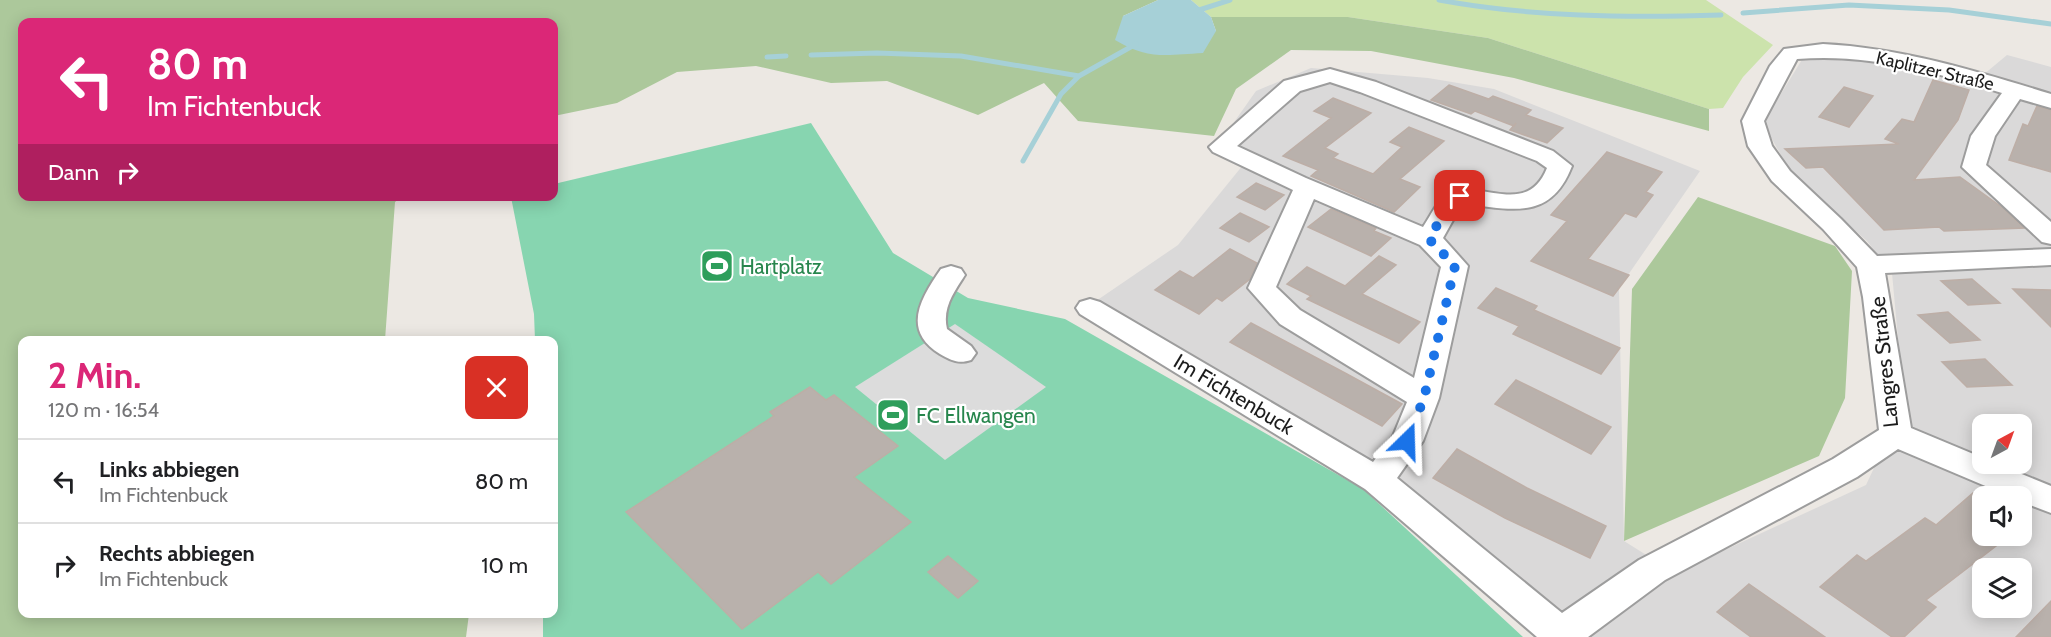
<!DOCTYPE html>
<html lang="de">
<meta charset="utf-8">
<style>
body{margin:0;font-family:Cabin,sans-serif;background:#f6f6f6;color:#202124;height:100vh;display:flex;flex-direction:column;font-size:22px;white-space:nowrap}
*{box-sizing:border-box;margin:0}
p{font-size:20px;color:#757577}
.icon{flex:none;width:33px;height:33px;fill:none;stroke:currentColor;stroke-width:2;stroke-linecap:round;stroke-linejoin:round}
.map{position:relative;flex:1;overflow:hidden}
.panel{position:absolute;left:18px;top:336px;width:540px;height:282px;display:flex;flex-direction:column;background:#fff;border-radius:12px;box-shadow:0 3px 15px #0003}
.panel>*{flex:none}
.top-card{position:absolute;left:18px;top:18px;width:540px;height:183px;border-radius:12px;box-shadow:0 3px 15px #0003;background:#db2777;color:#fff;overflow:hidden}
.needle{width:39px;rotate:41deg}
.controls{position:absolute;left:1972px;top:414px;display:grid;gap:12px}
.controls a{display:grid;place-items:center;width:60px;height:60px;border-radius:12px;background:#fff;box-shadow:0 3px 15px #0003;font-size:30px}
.pin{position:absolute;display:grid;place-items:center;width:51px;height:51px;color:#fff;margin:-26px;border-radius:12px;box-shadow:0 3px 9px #0006}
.me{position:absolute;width:66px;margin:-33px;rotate:22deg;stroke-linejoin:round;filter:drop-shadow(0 0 4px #0008)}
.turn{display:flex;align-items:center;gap:21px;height:126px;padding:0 30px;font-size:27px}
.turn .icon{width:78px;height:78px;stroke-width:2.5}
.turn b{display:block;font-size:42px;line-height:51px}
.then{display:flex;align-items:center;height:57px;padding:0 30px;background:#0003;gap:12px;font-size:22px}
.round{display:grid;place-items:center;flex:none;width:63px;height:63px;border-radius:12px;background:#f6f6f6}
.summary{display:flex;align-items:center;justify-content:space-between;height:102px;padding:0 30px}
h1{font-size:36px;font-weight:700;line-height:45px;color:#db2777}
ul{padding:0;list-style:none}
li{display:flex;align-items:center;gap:18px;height:84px;padding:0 30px;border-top:2px solid #e0e0e0}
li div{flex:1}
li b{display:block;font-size:22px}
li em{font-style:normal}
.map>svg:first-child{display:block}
</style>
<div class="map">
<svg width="2051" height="637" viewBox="0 0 2051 637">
<rect width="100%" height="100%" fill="#ece8e3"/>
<path fill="#dad9d9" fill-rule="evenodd" d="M 1826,55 L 1983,75 L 2007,55 L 2051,67 L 2051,637 L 1566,637 L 1326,443 L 1096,301 L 1178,245 L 1243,165 L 1213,152 L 1256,91 L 1311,68 L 1428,78 L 1494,89 L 1700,171 L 1619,288 L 1624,541 L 1675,573 L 1866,485 L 1904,404 L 1892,273 L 1867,241 L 1792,175 L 1763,123 L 1803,58 ZM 1983,424 L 2022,424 L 2022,464 L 1983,464 ZM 1983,496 L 2022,496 L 2022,536 L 1983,536 ZM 1983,568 L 2022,568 L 2022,608 L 1983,608 Z"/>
<path fill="#cce3ac" d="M 1191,0 L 1706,0 L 1773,45 L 1743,77 L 1723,108 L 1709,109 L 1488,38 L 1348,17 L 1211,17 Z"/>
<path fill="#acc89b" d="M 0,0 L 1158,0 L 1123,16 L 1216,31 L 1211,17 L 1348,17 L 1488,38 L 1709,109 L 1709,131 L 1514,78 L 1371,51 L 1291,50 L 1236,89 L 1214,136 L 1078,121 L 1044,83 L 978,115 L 887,81 L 831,83 L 756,66 L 677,72 L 617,103 L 554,116 L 554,22 L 22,22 L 22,196 L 401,197 L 395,202 L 385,340 L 22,340 L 22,614 L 469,614 L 466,637 L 0,637 Z
M 1698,197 L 1835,246 L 1852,271 L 1845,398 L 1819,456 L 1624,541 L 1632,289 Z"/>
<path fill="#87d5b0" d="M 811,123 L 893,253 L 968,298 L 1065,319 L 1363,489 L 1523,637 L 543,637 L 543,614 L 554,614 L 554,340 L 535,340 L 534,314 L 511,197 L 554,196 L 554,184 Z"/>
<path fill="#dcdcdc" d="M 955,324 L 1046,387 L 945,460 L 855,387 Z"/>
<path fill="#a6d0d7" d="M 1158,0 L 1191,0 L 1211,17 L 1216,31 L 1203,53 C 1166,55 1148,60 1115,40 L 1123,16 Z"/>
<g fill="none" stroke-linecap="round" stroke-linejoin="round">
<path stroke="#a6d0d7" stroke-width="5" d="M 1439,0 C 1531,17 1628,18 1721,15
M 1196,11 L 1230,0
M 1743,13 L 1849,5 L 1949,10 L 2051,24
M 811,55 L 877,53 L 961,56 L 1079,76
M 767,57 L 786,56
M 1023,161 L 1061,94 L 1079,76 L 1136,44"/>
</g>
<path fill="#b9b1ac" stroke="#bdaea6" stroke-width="1.5" d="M 1933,80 L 1969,90 L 1958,120 L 1914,180 L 1960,177 L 2003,208 L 2024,228 L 1944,231 L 1939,227 L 1884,230 L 1823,167 L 1806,168 L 1785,149 L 1899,144 L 1885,139 L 1902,119 L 1914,122 Z
M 1449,85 L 1489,99 L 1487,100 L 1493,96 L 1531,110 L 1526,115 L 1563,128 L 1547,143 L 1510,130 L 1516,123 L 1514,126 L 1475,111 L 1471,114 L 1431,100 Z
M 1844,87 L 1873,96 L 1849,127 L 1819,117 Z
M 1333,98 L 1371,113 L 1325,148 L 1338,154 L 1333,158 L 1373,174 L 1402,147 L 1390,142 L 1409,127 L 1444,141 L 1400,179 L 1420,187 L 1394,212 L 1311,176 L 1318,170 L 1283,156 L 1331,118 L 1314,111 Z
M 2037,106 L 2051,110 L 2051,172 L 2009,160 L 2023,124 L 2028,126 Z
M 1607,152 L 1662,172 L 1646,192 L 1653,195 L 1636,217 L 1625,213 L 1588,259 L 1629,275 L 1613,296 L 1531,261 L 1567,221 L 1551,215 Z
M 1256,183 L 1284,195 L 1265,210 L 1237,197 Z
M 1331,209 L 1376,228 L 1374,231 L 1391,238 L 1371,256 L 1308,227 Z
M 1240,213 L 1269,227 L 1249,242 L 1220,228 Z
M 1230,249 L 1257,263 L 1250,279 L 1222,301 L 1217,298 L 1199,314 L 1155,290 L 1180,271 L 1193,278 Z
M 1379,256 L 1396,265 L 1362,294 L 1420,322 L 1399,343 L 1307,299 L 1311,296 L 1287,284 L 1307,267 L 1345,286 Z
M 1972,279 L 2000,303 L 1968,305 L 1941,281 Z
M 1496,288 L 1537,306 L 1534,310 L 1620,348 L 1601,374 L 1513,334 L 1519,326 L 1478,308 Z
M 2013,289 L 2051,290 L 2051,327 Z
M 1948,312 L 1980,340 L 1950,343 L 1918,315 Z
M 1251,323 L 1345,373 L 1402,404 L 1382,426 L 1230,342 Z
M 1985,359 L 2012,385 L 1967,387 L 1942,362 Z
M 1516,380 L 1563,403 L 1611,427 L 1591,454 L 1495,404 Z
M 810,387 L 826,400 L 834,395 L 898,446 L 854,477 L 911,522 L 831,584 L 818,572 L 742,629 L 626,512 L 774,416 L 770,412 Z
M 1457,449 L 1527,488 L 1606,526 L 1590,558 L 1505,518 L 1433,478 Z
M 1973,493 L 1983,500 L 1983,536 L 2009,536 L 1926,600 L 1936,607 L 1904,637 L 1892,637 L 1820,587 L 1857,555 L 1866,561 L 1925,518 L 1936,525 Z
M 948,556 L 978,581 L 958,598 L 928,572 Z
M 1749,584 L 1825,637 L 1751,637 L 1717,612 Z
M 2051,601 L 2051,637 L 2016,637 Z"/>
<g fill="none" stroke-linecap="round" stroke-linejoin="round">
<defs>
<path id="minor" d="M 1823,44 C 1902,48 1976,71 2051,94 L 2051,108 L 2020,99 L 1995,136 L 1986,165 L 2051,222 L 2051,244 L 2042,242 L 1962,167 L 1971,136 L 2002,93 C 1935,72 1868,53 1797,59 L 1764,121 L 1772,146 L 1790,171 L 1841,219 L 1877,256 L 2051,249 L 2051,265 L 1885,273 L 1911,428 L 1983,458 L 1983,464 L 1997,464 L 2051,486 L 2051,513 L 2022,502 L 2022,496 L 2009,496 L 1898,449 L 1857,477 L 1665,580 L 1588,637 L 1537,637 L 1365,489 L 1080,314 L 1076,308 L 1080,302 L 1090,299 L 1100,302 L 1373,462 L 1393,436 L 1407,402 L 1280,324 L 1248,288 L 1293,190 L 1213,152 L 1209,147 L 1284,81 L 1330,69 L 1376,82 L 1553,151 L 1572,166 C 1551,220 1514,210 1466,204 L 1457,213 L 1443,238 L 1468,266 L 1439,398 L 1423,441 L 1397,478 L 1562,613 L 1639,560 L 1833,459 L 1879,430 L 1863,297 L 1857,267 L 1823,229 L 1772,181 L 1748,146 L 1742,121 L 1770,66 L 1784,49 ZM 1330,82 L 1360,92 L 1537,161 L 1547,168 C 1533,203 1507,195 1475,190 C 1468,189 1459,187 1452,190 C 1439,197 1431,215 1423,227 L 1306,178 L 1237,146 L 1300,91 ZM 1314,199 L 1420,245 L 1441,267 L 1414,378 L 1300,310 L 1276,287 Z
M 951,266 L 961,269 L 965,275 C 954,292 942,308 947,329 L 971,346 L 976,353 L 971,360 C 959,364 952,361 940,354 C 901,330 921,298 941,269 Z"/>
</defs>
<use href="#minor" stroke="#9d9d9d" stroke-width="4"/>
<use href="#minor" fill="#fff" fill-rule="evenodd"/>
</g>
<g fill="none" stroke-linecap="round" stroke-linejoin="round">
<path stroke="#1a73e8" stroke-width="10" stroke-dasharray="0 18" d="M 1407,441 L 1424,398 L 1455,266 L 1429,239 L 1447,208 L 1460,196"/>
</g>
<defs>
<symbol id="stadium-square" viewBox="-11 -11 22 22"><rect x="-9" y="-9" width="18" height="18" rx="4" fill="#2e9e5b" stroke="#fff"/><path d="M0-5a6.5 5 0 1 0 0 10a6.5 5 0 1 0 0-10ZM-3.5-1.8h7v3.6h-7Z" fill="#fff"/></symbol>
</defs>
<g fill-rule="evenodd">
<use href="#stadium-square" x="698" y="247" width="38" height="38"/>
<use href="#stadium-square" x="874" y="396" width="38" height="38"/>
</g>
<g text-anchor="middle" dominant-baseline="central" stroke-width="4.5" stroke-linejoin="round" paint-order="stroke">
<g font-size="18" fill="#1c1c1c" stroke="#fff">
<text transform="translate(1935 71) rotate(13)">Kaplitzer Straße</text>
</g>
<g font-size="21" fill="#27864d" stroke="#fff" text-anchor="start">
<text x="740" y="266">Hartplatz</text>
<text x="916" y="415">FC Ellwangen</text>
</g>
<g font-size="21" fill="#1c1c1c" stroke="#fff">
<text transform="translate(1884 362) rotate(-96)">Langres Straße</text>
<text transform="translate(1234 394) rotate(31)">Im Fichtenbuck</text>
</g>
</g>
</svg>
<div class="controls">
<a><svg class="needle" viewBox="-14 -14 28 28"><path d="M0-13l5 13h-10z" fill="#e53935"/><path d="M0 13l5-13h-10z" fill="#757577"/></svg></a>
<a><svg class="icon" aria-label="sound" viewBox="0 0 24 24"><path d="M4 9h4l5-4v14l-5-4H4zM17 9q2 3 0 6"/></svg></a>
<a><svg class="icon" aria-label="layers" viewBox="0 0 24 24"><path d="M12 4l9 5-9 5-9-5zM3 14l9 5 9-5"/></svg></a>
</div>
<div class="pin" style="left:1460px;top:196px;background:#d93025"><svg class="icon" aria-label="arrive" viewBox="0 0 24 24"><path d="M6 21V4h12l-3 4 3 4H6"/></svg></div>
<svg class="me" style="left:1407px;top:441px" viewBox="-20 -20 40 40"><path d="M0-17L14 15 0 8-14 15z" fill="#1a73e8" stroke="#fff" stroke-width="4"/></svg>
<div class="top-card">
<div class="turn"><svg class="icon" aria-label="left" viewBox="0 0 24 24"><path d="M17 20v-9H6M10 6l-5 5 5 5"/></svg><div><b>80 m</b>Im Fichtenbuck</div></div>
<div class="then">Dann<svg class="icon" aria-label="right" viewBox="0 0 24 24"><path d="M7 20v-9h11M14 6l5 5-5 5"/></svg></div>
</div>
<section class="panel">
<div class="summary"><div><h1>2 Min.</h1><p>120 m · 16:54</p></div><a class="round" style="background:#d93025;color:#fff"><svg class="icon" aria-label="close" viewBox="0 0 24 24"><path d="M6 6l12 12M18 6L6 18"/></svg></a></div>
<ul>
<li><svg class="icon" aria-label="left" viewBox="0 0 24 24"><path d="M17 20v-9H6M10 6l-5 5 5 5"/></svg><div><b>Links abbiegen</b><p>Im Fichtenbuck</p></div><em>80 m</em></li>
<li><svg class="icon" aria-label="right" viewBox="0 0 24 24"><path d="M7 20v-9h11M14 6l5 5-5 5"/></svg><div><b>Rechts abbiegen</b><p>Im Fichtenbuck</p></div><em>10 m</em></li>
</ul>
</section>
</div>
